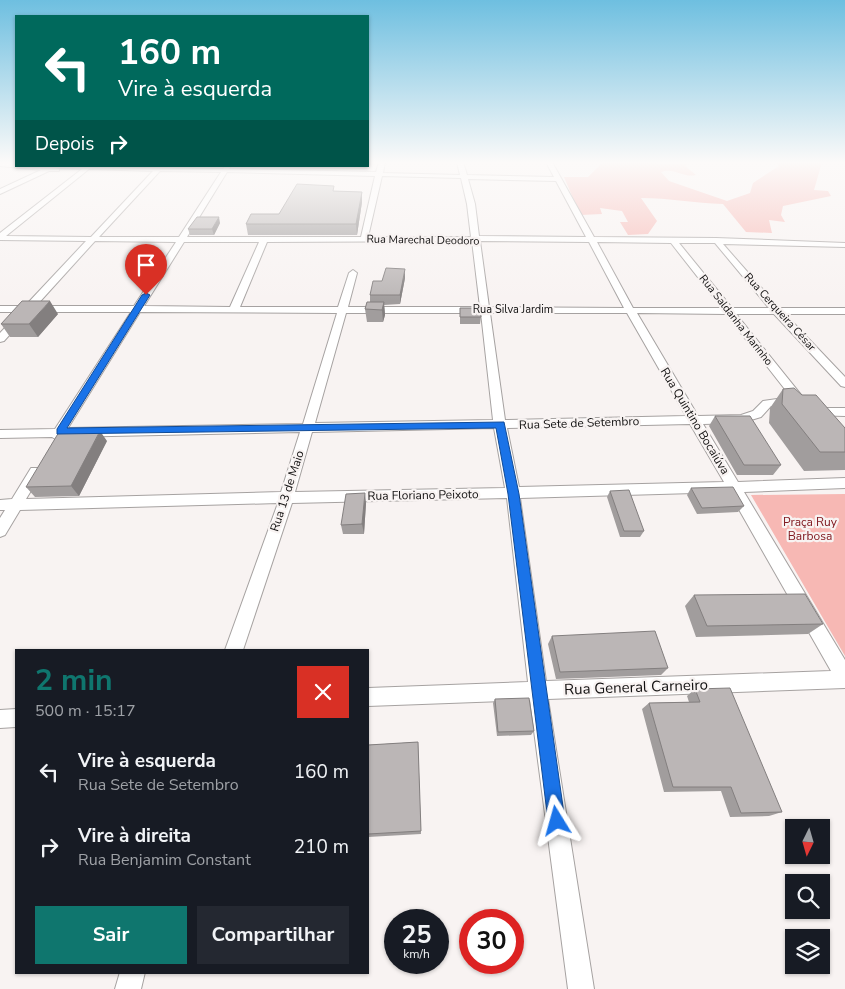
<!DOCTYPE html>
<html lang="pt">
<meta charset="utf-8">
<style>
body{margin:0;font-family:"Nunito Sans",sans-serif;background:#242831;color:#f1f3f6;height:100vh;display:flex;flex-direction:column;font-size:19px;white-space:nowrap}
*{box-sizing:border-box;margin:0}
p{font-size:16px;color:#9ea1a6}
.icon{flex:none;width:28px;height:28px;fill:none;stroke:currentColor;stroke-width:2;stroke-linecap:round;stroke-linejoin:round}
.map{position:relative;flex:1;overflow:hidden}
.drawer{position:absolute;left:15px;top:649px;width:354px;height:325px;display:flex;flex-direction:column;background:#171b24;border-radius:0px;box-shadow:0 1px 4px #0004}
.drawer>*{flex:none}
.guide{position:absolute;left:15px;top:15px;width:354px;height:152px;border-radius:0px;box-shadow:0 1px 4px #0004;background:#00695c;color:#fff;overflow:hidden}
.needle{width:32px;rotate:185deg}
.fabs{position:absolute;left:785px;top:819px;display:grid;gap:10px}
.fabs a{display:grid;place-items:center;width:45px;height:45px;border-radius:0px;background:#171b24;box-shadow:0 1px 4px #0004;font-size:25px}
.speed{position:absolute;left:384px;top:909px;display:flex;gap:10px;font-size:25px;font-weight:700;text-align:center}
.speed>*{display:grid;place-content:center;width:65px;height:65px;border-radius:50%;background:#171b24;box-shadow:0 1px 4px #0004;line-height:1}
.speed small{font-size:12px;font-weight:400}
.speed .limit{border:8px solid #d22;background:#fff;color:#111}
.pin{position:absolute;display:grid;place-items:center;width:42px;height:42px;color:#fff;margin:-51px -21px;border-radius:50% 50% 50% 0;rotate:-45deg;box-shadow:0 0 5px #0007}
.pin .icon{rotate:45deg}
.me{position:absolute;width:55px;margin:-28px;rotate:352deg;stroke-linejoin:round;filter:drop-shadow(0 0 4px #0008)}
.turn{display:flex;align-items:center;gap:18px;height:105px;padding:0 20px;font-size:22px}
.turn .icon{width:65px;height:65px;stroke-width:2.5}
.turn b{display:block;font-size:35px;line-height:42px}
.then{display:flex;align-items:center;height:48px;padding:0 20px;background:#0003;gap:10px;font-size:19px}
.round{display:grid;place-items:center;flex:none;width:52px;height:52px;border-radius:0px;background:#242831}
.headline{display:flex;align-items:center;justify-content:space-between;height:85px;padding:0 20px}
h1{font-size:30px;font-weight:700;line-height:38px;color:#0f766e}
.button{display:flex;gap:10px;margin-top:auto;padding:10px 20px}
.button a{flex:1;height:58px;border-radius:0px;background:#0f766e;color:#fff;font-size:20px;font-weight:700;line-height:58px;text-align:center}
.button a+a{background:#242831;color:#f1f3f6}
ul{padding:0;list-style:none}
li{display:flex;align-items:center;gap:15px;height:75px;padding:0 20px}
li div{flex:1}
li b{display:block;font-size:19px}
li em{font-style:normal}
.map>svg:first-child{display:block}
</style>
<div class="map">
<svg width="845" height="989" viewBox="0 0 845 989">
<rect width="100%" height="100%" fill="#f8f3f2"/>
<path fill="#f7b8b4" d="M 603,162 L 688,164 L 685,166 L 696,175 C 683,178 674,167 661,172 L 669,181 L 727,201 L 750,193 L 753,183 L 779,166 L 774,162 L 822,162 L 814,190 L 828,191 L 831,196 L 783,206 L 781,215 L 785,222 L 769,220 L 772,233 L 746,232 L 723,204 C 695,203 669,198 641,198 L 657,221 L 648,234 L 628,235 L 620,222 L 628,222 L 622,211 L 600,208 L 602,214 L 580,215 L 564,177 L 588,177 Z
M 845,494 L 845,656 L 751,495 Z"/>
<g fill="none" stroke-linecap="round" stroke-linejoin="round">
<defs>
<path id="minor" d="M 0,162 L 16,164 L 16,166 L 223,169 L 225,166 L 231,166 L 229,169 L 376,172 L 379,162 L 385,162 L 383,173 L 460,175 L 457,162 L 463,162 L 467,175 L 554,177 L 546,162 L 552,162 L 594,237 L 716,238 L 845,243 L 845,247 L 723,244 L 779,308 L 845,308 L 845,314 L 785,314 L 845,377 L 845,387 L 841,386 L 774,314 L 736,314 L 806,401 L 800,405 L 771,406 L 761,417 L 741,423 L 703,424 L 738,482 L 845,478 L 845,488 L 744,492 L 845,660 L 845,688 L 548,699 L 594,989 L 568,989 L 530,700 L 368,706 L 368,688 L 528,682 L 507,498 L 292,503 L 243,650 L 225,650 L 278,503 L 20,510 L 5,535 L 0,537 L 0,518 L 5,510 L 0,510 L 0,500 L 12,499 L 31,468 L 41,468 L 43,471 L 26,499 L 281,492 L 300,432 L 63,437 L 57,440 L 52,437 L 0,438 L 0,430 L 55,429 L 131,312 L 30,312 L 4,341 L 0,342 L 0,333 L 20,312 L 0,312 L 0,306 L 25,306 L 86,241 L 0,240 L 0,233 L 82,169 L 56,168 L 59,169 L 59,171 L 49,171 L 0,194 L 0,189 L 41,170 L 0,166 ZM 89,169 L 153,171 L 91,237 L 6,236 ZM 160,171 L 221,172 L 179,237 L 99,237 ZM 227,172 L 375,176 L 361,237 L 187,237 ZM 382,176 L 461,178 L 467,204 L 471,237 L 368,237 ZM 468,179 L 556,181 L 586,237 L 479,236 L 475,204 ZM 95,241 L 176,242 L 134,306 L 36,306 ZM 472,241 L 480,307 L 348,307 L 357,273 L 353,270 L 349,273 L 338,307 L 240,307 L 267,242 ZM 480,241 L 589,242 L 624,308 L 489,307 ZM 184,242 L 259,242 L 230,307 L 144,306 ZM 597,242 L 671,243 L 722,308 L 633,308 ZM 679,243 L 715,243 L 769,308 L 732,308 ZM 140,312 L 337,313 L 303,424 L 68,428 ZM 346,313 L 481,313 L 493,420 L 315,423 ZM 490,313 L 627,313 L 686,416 L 505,420 ZM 637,313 L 726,314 L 791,397 L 763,401 L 753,411 L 741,415 L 698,416 ZM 690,424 L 724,482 L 519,487 L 507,428 ZM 494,428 L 505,488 L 295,492 L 312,432 ZM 729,492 L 831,671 L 546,681 L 520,498 Z
M 813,408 L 845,408 L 845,416 L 809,415 L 807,412 L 809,409 Z
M 16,709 L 16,727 L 0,728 L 0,710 Z
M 120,972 L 145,972 L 141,989 L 115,989 Z"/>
</defs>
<use href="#minor" stroke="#a6a2a1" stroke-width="2"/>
<use href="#minor" fill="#fff" fill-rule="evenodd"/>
</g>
<path fill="#a19d9d" d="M 335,191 L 362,192 L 362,202 L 357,235 L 248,235 L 246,224 L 279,214 Z
M 220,223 L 214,235 L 190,235 L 188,229 Z
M 405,278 L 400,304 L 384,305 L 385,315 L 383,322 L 367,322 L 365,309 L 370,302 L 370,295 L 382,281 Z
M 460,308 L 481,317 L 480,324 L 460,324 Z
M 58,314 L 38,337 L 10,337 L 1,324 Z
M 783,389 L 802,395 L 845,428 L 845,470 L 804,471 L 769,423 L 770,408 Z
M 715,416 L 781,465 L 773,475 L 737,475 L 709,426 Z
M 107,441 L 79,496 L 35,497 L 26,487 Z
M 691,488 L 744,506 L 738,512 L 697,514 L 687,495 Z
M 610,491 L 644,531 L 640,537 L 620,537 L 607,497 Z
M 366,503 L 364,534 L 343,534 L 341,525 Z
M 694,595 L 823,624 L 808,634 L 696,637 L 685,606 Z
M 552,636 L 668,668 L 661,675 L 556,679 L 548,644 Z
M 695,689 L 782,812 L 769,816 L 730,817 L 721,791 L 664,792 L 642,709 L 649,703 L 689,702 L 687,696 Z
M 495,699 L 534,731 L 531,735 L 497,736 L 493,703 Z
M 418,742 L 421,834 L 368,837 L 368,745 Z"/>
<path fill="#837f7f" d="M 362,192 L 362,202 L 357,235 L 356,224 Z
M 219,217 L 220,223 L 214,235 L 212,229 Z
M 405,269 L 405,278 L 400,304 L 400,295 Z
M 50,301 L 58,314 L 38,337 L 29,324 Z
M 384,302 L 385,315 L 383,322 L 382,310 Z
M 100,431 L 107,441 L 79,496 L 71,486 Z
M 365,493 L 366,503 L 364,534 L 362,524 Z"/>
<path fill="#bbb6b6" stroke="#837f7f" d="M 297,184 L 334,186 L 333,191 L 362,192 L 356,224 L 246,224 L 251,214 L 279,214 Z
M 197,217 L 219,217 L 212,229 L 188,229 Z
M 386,268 L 405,269 L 400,295 L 370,295 L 373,281 L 382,281 Z
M 22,301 L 50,301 L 29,324 L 1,324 Z
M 367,302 L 384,302 L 382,310 L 365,309 Z
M 460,308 L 480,308 L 481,317 L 460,317 Z
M 794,388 L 802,395 L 816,395 L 845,428 L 845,452 L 820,452 L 782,404 L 783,389 Z
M 715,416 L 750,416 L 781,465 L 744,465 Z
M 100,431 L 71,486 L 26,487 L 59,432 Z
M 733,487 L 744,506 L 702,508 L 691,488 Z
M 629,490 L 644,531 L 624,531 L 610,491 Z
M 365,493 L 362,524 L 341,525 L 346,494 Z
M 805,594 L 823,624 L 707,626 L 694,595 Z
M 655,631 L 668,668 L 560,672 L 552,636 Z
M 730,688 L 782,812 L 741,813 L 731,787 L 673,787 L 649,703 L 700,702 L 695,689 Z
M 529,698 L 534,731 L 498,732 L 495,699 Z
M 418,742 L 421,831 L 368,834 L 368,745 Z"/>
<linearGradient id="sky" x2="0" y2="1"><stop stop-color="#6ebfe0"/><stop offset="0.54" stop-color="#fcfaf9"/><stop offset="1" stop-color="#fcfaf9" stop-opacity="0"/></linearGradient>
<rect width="845" height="301" fill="url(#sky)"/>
<path fill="#1a73e8" stroke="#114b97" d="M 146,293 L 150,295 L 67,428 L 504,422 L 519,494 L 565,821 L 563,827 L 557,830 L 550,827 L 548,821 L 508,494 L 496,428 L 57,434 L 57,429 L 142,295 Z"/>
<g text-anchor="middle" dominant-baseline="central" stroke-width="4.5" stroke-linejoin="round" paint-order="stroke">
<g font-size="11" fill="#121111" stroke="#f8f3f2">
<text transform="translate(423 240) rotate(1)">Rua Marechal Deodoro</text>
<text x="513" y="309">Rua Silva Jardim</text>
<text transform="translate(780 312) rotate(48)">Rua Cerqueira César</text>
<text transform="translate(736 320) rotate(52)">Rua Saldanha Marinho</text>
</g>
<g font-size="12" fill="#121111" stroke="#f8f3f2">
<text transform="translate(695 421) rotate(59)">Rua Quintino Bocaiúva</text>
<text transform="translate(579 423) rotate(-2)">Rua Sete de Setembro</text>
<text transform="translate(287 491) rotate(-72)">Rua 13 de Maio</text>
<text transform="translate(423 495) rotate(-1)">Rua Floriano Peixoto</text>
</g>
<g font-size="12" fill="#801920" stroke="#f8f3f2">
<text x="810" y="522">Praça Ruy<tspan x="810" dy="14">Barbosa</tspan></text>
</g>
<g font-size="15" fill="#121111" stroke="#f8f3f2">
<text transform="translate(636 687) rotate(-2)">Rua General Carneiro</text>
</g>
</g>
</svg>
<div class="fabs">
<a><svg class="needle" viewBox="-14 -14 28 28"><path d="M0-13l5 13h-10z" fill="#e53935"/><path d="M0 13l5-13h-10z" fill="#9ea1a6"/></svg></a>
<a><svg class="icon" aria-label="search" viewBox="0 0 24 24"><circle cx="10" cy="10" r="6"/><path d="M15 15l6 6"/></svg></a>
<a><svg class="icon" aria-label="layers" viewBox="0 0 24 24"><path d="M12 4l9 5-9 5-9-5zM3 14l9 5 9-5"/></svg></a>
</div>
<div class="speed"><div>25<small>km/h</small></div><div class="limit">30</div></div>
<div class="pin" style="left:146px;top:295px;background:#d93025"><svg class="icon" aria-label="arrive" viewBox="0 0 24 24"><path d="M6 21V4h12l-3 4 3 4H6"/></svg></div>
<svg class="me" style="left:557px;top:821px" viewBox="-20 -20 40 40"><path d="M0-17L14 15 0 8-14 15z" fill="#1a73e8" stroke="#fff" stroke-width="4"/></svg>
<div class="guide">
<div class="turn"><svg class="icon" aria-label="left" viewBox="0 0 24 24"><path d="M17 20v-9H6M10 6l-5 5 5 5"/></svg><div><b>160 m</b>Vire à esquerda</div></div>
<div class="then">Depois<svg class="icon" aria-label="right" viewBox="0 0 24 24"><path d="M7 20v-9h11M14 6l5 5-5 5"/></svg></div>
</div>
<section class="drawer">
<div class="headline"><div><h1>2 min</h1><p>500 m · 15:17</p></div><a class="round" style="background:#d93025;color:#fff"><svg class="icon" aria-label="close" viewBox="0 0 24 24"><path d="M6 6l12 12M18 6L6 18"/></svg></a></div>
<ul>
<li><svg class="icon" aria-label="left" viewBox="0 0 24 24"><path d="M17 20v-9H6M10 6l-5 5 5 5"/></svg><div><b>Vire à esquerda</b><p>Rua Sete de Setembro</p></div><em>160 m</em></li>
<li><svg class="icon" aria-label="right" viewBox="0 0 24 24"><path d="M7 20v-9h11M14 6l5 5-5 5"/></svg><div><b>Vire à direita</b><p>Rua Benjamim Constant</p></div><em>210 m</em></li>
</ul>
<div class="button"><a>Sair</a><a>Compartilhar</a></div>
</section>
</div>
